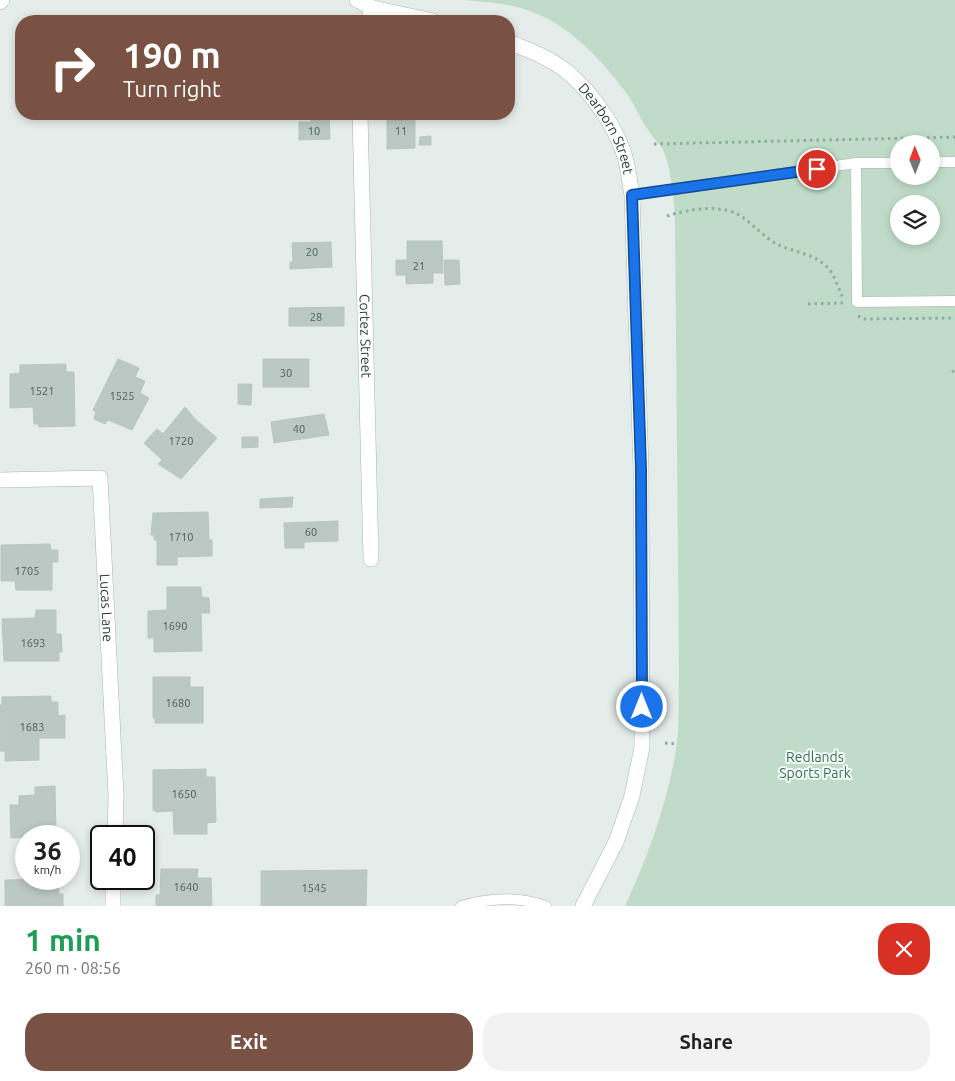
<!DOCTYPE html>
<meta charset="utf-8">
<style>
body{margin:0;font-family:Ubuntu,sans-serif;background:#f2f2f2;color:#202124;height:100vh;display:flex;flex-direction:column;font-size:19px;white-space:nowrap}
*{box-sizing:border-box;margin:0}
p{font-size:16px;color:#757577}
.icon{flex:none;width:28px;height:28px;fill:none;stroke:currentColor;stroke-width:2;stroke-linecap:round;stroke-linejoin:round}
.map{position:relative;height:906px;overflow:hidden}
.side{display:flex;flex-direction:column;background:#fff;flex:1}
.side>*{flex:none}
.banner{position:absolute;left:15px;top:15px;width:500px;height:105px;border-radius:20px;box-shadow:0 2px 8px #0003;background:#795244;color:#fff;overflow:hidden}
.needle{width:32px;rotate:359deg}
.controls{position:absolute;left:890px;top:135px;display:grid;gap:10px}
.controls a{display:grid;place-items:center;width:50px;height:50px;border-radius:50%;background:#fff;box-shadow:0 2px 8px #0003;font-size:25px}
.speed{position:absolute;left:15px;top:825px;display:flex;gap:10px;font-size:25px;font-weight:700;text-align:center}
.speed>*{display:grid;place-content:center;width:65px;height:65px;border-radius:50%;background:#fff;box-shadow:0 2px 8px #0003;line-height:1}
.speed small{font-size:12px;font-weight:400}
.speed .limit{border:2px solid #111;border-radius:8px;background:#fff;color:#111}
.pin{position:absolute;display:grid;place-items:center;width:42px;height:42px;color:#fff;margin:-21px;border:2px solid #fff;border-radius:50%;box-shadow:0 1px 5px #0007}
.me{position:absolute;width:55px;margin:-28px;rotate:0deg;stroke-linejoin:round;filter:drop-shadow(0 0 4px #0008)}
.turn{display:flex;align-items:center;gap:18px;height:105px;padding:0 25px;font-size:22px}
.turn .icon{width:65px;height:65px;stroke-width:2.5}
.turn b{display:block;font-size:35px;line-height:42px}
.round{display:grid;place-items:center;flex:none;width:52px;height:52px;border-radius:20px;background:#f2f2f2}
.headline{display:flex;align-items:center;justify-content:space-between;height:85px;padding:0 25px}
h1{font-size:30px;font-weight:600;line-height:38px;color:#1e9e55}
.action{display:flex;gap:10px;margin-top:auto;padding:10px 25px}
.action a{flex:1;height:58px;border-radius:20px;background:#795244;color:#fff;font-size:20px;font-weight:600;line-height:58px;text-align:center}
.action a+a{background:#f2f2f2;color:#202124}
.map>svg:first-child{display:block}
</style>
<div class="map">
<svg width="955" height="906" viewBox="0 0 955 906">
<rect width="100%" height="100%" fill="#e5edea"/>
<path fill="#c0dcc9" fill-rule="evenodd" d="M 463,0 L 955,0 L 955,906 L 625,906 C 648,857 667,803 676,750 C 680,726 678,701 679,677 L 675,219 C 674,200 671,165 662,148 C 659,143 653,138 650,133 C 642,122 637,109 629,97 C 607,66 578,34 544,17 C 519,4 490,2 463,0 ZM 899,144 L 931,144 L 931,176 L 899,176 ZM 899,204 L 931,204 L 931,236 L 899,236 Z"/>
<path fill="#bbc8c3" stroke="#b8c6c1" d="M 311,114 L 329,114 L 330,139 L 299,140 L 299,122 L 311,122 Z
M 387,114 L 415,114 L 415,148 L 387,149 Z
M 431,136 L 431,145 L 419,145 L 420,137 Z
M 407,241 L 442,241 L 443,273 L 433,273 L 433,283 L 406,284 L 406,275 L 396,275 L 396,260 L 407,260 Z
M 331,242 L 332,267 L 290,269 L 290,262 L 293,262 L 292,243 Z
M 444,260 L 459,260 L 460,284 L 445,285 Z
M 344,307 L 344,326 L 289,326 L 289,308 Z
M 118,359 L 139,368 L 135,377 L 145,381 L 140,393 L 149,398 L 132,430 L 108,420 L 105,424 L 94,419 L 96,412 L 93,410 Z
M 263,359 L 309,359 L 309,387 L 263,387 Z
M 66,364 L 66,372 L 74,372 L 75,426 L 39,427 L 38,424 L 34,424 L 33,407 L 10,408 L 10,374 L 20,373 L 20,365 Z
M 238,384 L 252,384 L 251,405 L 238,404 Z
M 185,407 L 196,420 L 217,438 L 181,479 L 158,464 L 162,460 L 144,443 L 157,429 L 163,434 Z
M 324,414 L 329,435 L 274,443 L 271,422 Z
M 242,437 L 258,437 L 258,447 L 242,448 Z
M 293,497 L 292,507 L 260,508 L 260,499 Z
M 208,512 L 209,540 L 212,540 L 212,556 L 177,557 L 177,565 L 157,565 L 157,540 L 154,540 L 154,535 L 151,535 L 153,513 Z
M 338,521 L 338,541 L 304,542 L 304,548 L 285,548 L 284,523 Z
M 50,544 L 51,550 L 58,550 L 58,562 L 52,562 L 52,590 L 16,590 L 15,581 L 1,581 L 1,545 Z
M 167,587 L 201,587 L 202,597 L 209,598 L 210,613 L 201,613 L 202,651 L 154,652 L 154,638 L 148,638 L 148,611 L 167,610 Z
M 36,610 L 56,610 L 56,634 L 61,634 L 62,652 L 59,652 L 59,661 L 4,661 L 2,619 L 35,618 Z
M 153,677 L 190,677 L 190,687 L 203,687 L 203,723 L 155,723 L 155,718 L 153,718 Z
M 51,696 L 51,702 L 58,702 L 58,716 L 65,715 L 65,738 L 39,738 L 39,760 L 5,761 L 5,751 L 0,751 L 0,705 L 2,705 L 2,697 Z
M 206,769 L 206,777 L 215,777 L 216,822 L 207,823 L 207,834 L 174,834 L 173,811 L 157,812 L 153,810 L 153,770 Z
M 55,786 L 56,836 L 11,838 L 10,805 L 19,805 L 19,796 L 35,795 L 35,787 Z
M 161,869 L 198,869 L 197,878 L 211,878 L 212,906 L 156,906 L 156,895 L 160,895 Z
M 367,870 L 366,906 L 261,906 L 261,871 Z
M 58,879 L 59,894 L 63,894 L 63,906 L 5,906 L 5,880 Z"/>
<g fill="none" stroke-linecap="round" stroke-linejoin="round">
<defs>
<path id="lane" d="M 931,162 L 955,162
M 856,163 L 857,302 L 955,301
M 632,195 L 856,163 L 899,163
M 461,906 C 489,898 518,896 546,906"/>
<g id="street">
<path d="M 368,21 L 373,8"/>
<path id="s1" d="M 360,114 L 371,559"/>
<path id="s2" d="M 0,480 L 100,478 L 116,796 L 115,836"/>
<path d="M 113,906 L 113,879"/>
</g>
<g id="secondary">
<path d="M 357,0 L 373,8 L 433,21"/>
<path d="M 0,2 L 2,0"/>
<path id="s3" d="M 509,42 C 523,48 538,53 551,61 C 584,79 619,128 627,165 C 629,175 630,185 632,195 L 641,469 L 642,747 L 632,796 L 616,842 L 583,906"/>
</g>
</defs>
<use href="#lane" stroke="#a8b5b1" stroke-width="11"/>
<use href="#street" stroke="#a8b5b1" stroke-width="16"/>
<use href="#secondary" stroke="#a4b8b2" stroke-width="16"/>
<path stroke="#89aea3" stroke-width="3" stroke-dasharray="2.5 4" stroke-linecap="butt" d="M 654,144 L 955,137
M 667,216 C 689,209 723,203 742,217 C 754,225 763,236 775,243 C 791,252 814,253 827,267 C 835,275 838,288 843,298
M 808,304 L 845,303
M 858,316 L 864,319 L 955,318
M 952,372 L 955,370
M 665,743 L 676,744"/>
<use href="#lane" stroke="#fff" stroke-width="10"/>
<use href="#street" stroke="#fff" stroke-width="15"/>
<use href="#secondary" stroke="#fff" stroke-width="15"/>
</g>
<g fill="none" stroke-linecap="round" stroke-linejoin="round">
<defs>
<path id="route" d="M 642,707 L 641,469 L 632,195 L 817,169"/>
</defs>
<use href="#route" stroke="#114b97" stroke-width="12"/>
<use href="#route" stroke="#1a73e8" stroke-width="9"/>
</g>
<g text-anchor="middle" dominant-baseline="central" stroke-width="4" stroke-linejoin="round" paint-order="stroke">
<g font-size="11" fill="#4b605b">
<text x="314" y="131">10</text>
<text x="401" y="131">11</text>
<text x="312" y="252">20</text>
<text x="419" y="266">21</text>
<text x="316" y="317">28</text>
<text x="286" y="373">30</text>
<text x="42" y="391">1521</text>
<text x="122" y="396">1525</text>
<text x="299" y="429">40</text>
<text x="181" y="441">1720</text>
<text x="311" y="532">60</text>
<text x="181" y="537">1710</text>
<text x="27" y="571">1705</text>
<text x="175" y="626">1690</text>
<text x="33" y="643">1693</text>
<text x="178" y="703">1680</text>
<text x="32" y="727">1683</text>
<text x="184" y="794">1650</text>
<text x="186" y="887">1640</text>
<text x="314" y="888">1545</text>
</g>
<g font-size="14" fill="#263d38" stroke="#f6faf8">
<text stroke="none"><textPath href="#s3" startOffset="136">Dearborn Street</textPath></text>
<text stroke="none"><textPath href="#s1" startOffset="222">Cortez Street</textPath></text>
<text stroke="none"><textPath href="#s2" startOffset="230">Lucas Lane</textPath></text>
</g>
<g font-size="14" fill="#33714d" stroke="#f6faf8">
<text x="815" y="757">Redlands<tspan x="815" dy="16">Sports Park</tspan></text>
</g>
</g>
</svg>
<div class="controls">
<a><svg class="needle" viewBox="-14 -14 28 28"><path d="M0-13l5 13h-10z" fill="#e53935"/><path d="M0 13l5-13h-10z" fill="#757577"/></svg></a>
<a><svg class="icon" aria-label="layers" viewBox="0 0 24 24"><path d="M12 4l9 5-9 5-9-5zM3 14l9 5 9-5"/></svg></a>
</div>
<div class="speed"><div>36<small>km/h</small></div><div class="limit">40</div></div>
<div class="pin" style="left:817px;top:169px;background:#d93025"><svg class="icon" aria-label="arrive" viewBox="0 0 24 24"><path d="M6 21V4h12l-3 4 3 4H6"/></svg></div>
<svg class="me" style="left:642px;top:707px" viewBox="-20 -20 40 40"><circle r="17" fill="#1a73e8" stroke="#fff" stroke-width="3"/><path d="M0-11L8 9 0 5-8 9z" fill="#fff"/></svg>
<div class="banner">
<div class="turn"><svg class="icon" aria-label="right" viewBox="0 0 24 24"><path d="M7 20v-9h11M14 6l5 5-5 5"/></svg><div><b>190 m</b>Turn right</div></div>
</div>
</div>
<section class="side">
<div class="headline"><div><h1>1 min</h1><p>260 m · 08:56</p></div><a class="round" style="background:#d93025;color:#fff"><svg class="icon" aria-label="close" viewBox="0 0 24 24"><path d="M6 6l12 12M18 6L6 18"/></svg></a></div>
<div class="action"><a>Exit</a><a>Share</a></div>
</section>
